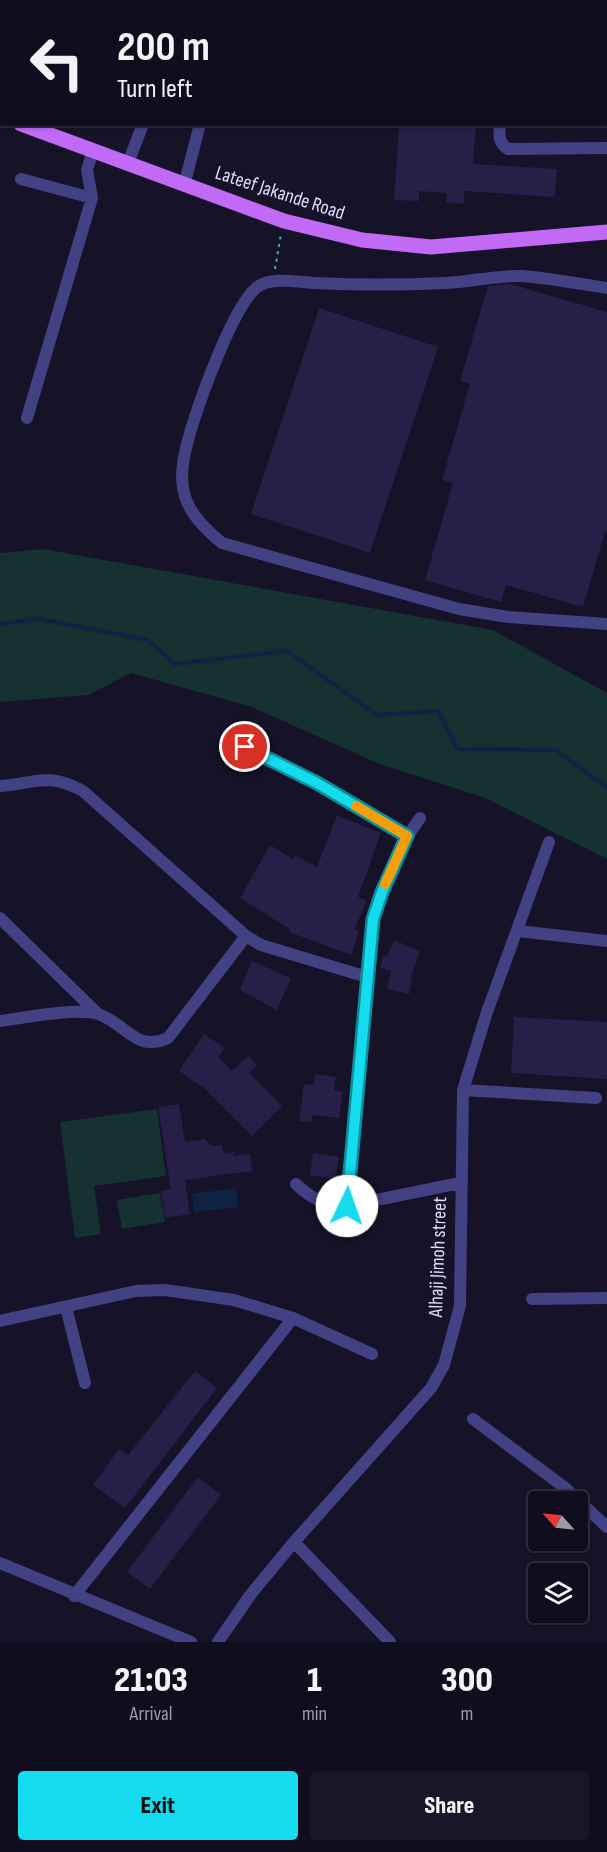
<!DOCTYPE html>
<style>
body{margin:0;font-family:"Sofia Sans Condensed",sans-serif;background:#191727;color:#f1f3f6;height:100vh;display:flex;flex-direction:column;font-size:22px;white-space:nowrap}
*{box-sizing:border-box;margin:0}
p{font-size:20px;color:#9c9ca4}
.icon{flex:none;width:33px;height:33px;fill:none;stroke:currentColor;stroke-width:2;stroke-linecap:round;stroke-linejoin:round}
.map{position:relative;height:1642px;overflow:hidden}
.side{display:flex;flex-direction:column;background:#100e1e;flex:1}
.side>*{flex:none}
.banner{position:absolute;left:0px;top:0px;width:608px;height:126px;box-shadow:0 2px 4px #0004,0 0 0 2px #302e3c;background:#100e1e;color:#f1f3f6;overflow:hidden}
.needle{width:39px;rotate:297deg}
.fabs{position:absolute;left:528px;top:1491px;display:grid;gap:12px}
.fabs a{display:grid;place-items:center;width:60px;height:60px;border-radius:6px;background:#100e1e;box-shadow:0 2px 4px #0004,0 0 0 2px #302e3c;font-size:30px}
.pin{position:absolute;display:grid;place-items:center;width:51px;height:51px;color:#fff;margin:-26px;border:3px solid #fff;border-radius:50%;box-shadow:0 2px 6px #0007}
.me{position:absolute;width:66px;margin:-33px;rotate:3deg;stroke-linejoin:round;filter:drop-shadow(0 0 4px #0008)}
.turn{display:flex;align-items:center;gap:21px;height:126px;padding:0 18px;font-size:27px}
.turn .icon{width:78px;height:78px;stroke-width:2.5}
.turn b{display:block;font-size:42px;line-height:51px}
.eta{display:flex;justify-content:space-evenly;align-items:center;height:102px;text-align:center}
.eta b{font-size:36px;font-weight:800;line-height:42px}
.action{display:flex;gap:12px;margin-top:auto;padding:12px 18px}
.action a{flex:1;height:69px;border-radius:6px;background:#15dbef;color:#111;font-size:24px;font-weight:800;line-height:69px;text-align:center}
.action a+a{background:#191727;color:#f1f3f6}
.map>svg:first-child{display:block}
</style>
<div class="map">
<svg width="607" height="1642" viewBox="0 0 607 1642">
<rect width="100%" height="100%" fill="#161228"/>
<path fill="#153130" d="M 43,549 L 493,630 L 607,693 L 607,859 L 485,798 L 377,763 L 252,707 L 131,673 L 88,695 L 0,702 L 0,553 Z
M 157,1109 L 166,1176 L 94,1186 L 101,1234 L 75,1238 L 60,1122 Z
M 160,1193 L 165,1222 L 122,1229 L 117,1200 Z"/>
<path fill="#0f2344" d="M 236,1188 L 238,1207 L 194,1212 L 192,1194 Z"/>
<g fill="none" stroke-linecap="round" stroke-linejoin="round">
<path stroke="#0f2344" stroke-width="4" d="M 0,624 L 39,619 L 148,640 L 175,664 L 287,651 L 377,715 L 438,711 L 457,749 L 555,750 L 607,787"/>
</g>
<path fill="#271f47" d="M 399,124 L 476,124 L 473,164 L 557,169 L 555,197 L 464,191 L 464,204 L 446,202 L 447,193 L 419,191 L 419,201 L 394,200 Z
M 510,284 L 607,312 L 607,532 L 605,532 L 583,607 L 506,585 L 501,602 L 425,580 L 453,483 L 442,480 L 470,384 L 460,381 L 488,286 Z
M 319,308 L 438,347 L 370,553 L 251,514 Z
M 337,815 L 381,833 L 358,897 L 367,901 L 354,930 L 359,931 L 351,955 L 289,932 L 290,929 L 240,898 L 270,845 L 293,859 L 295,855 L 317,867 Z
M 394,940 L 420,951 L 410,979 L 412,980 L 409,994 L 387,989 L 391,971 L 380,968 L 383,956 L 387,957 Z
M 252,961 L 291,978 L 277,1010 L 240,990 Z
M 514,1017 L 607,1022 L 607,1079 L 511,1073 Z
M 204,1034 L 225,1048 L 218,1057 L 232,1071 L 248,1056 L 257,1065 L 249,1073 L 282,1106 L 252,1136 L 205,1089 L 179,1071 Z
M 315,1074 L 336,1077 L 334,1090 L 343,1092 L 339,1118 L 312,1115 L 311,1122 L 299,1121 L 304,1084 L 314,1085 Z
M 179,1104 L 185,1142 L 205,1139 L 212,1146 L 222,1145 L 223,1153 L 236,1152 L 232,1156 L 250,1154 L 252,1171 L 185,1180 L 190,1214 L 165,1218 L 161,1191 L 171,1189 L 158,1107 Z
M 313,1153 L 339,1157 L 335,1179 L 310,1175 Z
M 195,1371 L 217,1388 L 125,1508 L 93,1485 L 119,1449 L 128,1455 Z
M 198,1477 L 221,1495 L 150,1589 L 127,1572 Z"/>
<g fill="none" stroke-linecap="round" stroke-linejoin="round">
<path stroke="#39b3aa" stroke-width="2" stroke-dasharray="3 4.5" stroke-linecap="butt" d="M 275,269 L 281,234"/>
<path stroke="#424183" stroke-width="12" d="M 332,0 L 339,2
M 202,2 L 203,0
M 245,2 L 245,0
M 271,2 L 271,0
M 404,2 L 404,0
M 508,2 L 508,0
M 606,35 L 607,35
M 500,124 C 499,135 498,143 508,149 L 607,148
M 128,163 L 143,124
M 21,179 L 92,198
M 185,182 L 200,124
M 607,288 C 579,284 550,278 522,276 C 496,275 471,282 445,283 C 402,285 357,285 314,283 C 297,282 270,276 256,288 C 233,308 203,392 193,423 C 176,478 174,504 222,543 L 459,609 L 508,617 L 607,624
M 27,418 L 92,198 L 87,170 L 93,150
M 227,738 L 317,783 L 407,836
M 0,786 C 37,783 47,772 83,791 L 246,936 L 261,945 L 367,977
M 0,918 L 97,1013
M 518,931 L 607,941
M 0,1021 C 22,1018 78,1007 98,1014 C 126,1023 135,1053 168,1038 L 246,936
M 463,1090 L 596,1098
M 296,1184 C 310,1198 327,1206 347,1206 L 460,1183
M 347,1206 L 373,919 C 384,884 398,848 420,818
M 532,1299 L 607,1298
M 66,1307 L 85,1383
M 0,1321 L 136,1291 L 165,1290 L 234,1300 L 293,1318 L 372,1354
M 473,1419 L 564,1487 L 607,1527
M 294,1542 L 390,1642
M 0,1563 L 191,1642
M 74,1596 L 293,1318
M 218,1642 L 251,1594 L 294,1542 L 431,1388 L 444,1365 L 460,1306 L 463,1090 L 487,1012 L 549,842"/>
<path stroke="#c06af5" stroke-width="15" d="M 0,117 L 2,118
M 21,124 L 284,221 L 362,240 L 431,247 L 607,232"/>
</g>
<g fill="none" stroke-linecap="round" stroke-linejoin="round">
<defs>
<path id="route" d="M 245,747 L 317,783 L 407,836 L 382,892 L 373,919 L 347,1206"/>
</defs>
<use href="#route" stroke="#0e8e9b" stroke-width="15"/>
<use href="#route" stroke="#15dbef" stroke-width="10"/>
<path stroke="#f59e0b" stroke-width="10" d="M 356,806 L 407,836 L 385,884"/>
</g>
<g text-anchor="middle" dominant-baseline="central" stroke-width="6" stroke-linejoin="round" paint-order="stroke">
<g font-size="20" fill="#dfdbfc" stroke="#161228">
<text transform="translate(280 193) rotate(18)">Lateef Jakande Road</text>
<text transform="translate(438 1257) rotate(-88)">Alhaji Jimoh street</text>
</g>
</g>
</svg>
<div class="fabs">
<a><svg class="needle" viewBox="-14 -14 28 28"><path d="M0-13l5 13h-10z" fill="#e53935"/><path d="M0 13l5-13h-10z" fill="#9c9ca4"/></svg></a>
<a><svg class="icon" aria-label="layers" viewBox="0 0 24 24"><path d="M12 4l9 5-9 5-9-5zM3 14l9 5 9-5"/></svg></a>
</div>
<div class="pin" style="left:245px;top:747px;background:#d93025"><svg class="icon" aria-label="arrive" viewBox="0 0 24 24"><path d="M6 21V4h12l-3 4 3 4H6"/></svg></div>
<svg class="me" style="left:347px;top:1206px" viewBox="-20 -20 40 40"><circle r="19" fill="#fff"/><path d="M0-13L10 11 0 6-10 11z" fill="#15dbef"/></svg>
<div class="banner">
<div class="turn"><svg class="icon" aria-label="left" viewBox="0 0 24 24"><path d="M17 20v-9H6M10 6l-5 5 5 5"/></svg><div><b>200 m</b>Turn left</div></div>
</div>
</div>
<section class="side">
<div class="eta">
<div><b>21:03</b><p>Arrival</p></div>
<div><b>1</b><p>min</p></div>
<div><b>300</b><p>m</p></div>
</div>
<div class="action"><a>Exit</a><a>Share</a></div>
</section>
